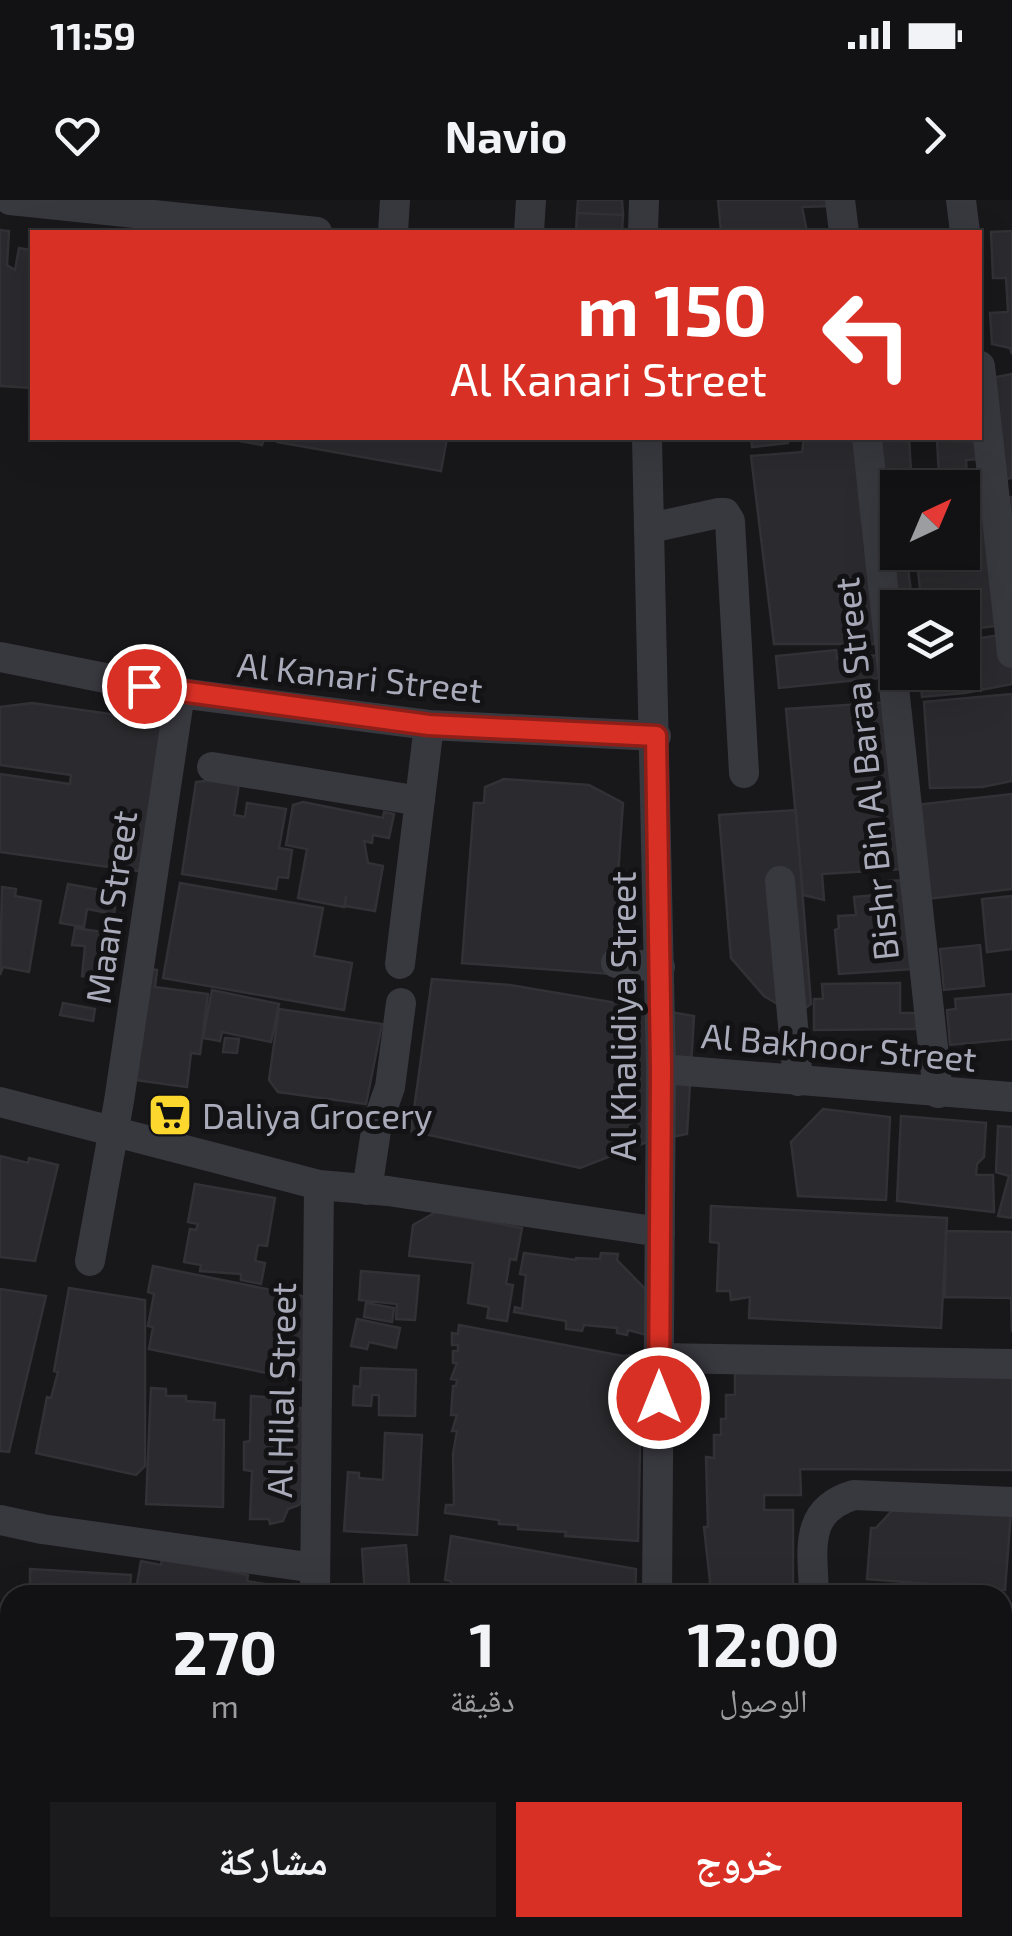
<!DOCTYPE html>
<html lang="ar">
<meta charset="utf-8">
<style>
body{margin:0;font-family:"Exo 2","Noto Naskh Arabic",sans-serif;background:#1b1a1d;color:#f1f3f6;direction:rtl;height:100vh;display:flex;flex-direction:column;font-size:38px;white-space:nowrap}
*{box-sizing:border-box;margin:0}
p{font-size:32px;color:#9c9da0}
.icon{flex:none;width:55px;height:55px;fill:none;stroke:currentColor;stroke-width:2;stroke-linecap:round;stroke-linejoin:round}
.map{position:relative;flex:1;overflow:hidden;direction:ltr}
.panel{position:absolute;left:0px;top:1385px;width:1012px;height:352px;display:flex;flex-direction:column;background:#121114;border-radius:30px 30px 0 0;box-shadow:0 10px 40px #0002,0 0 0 2px #313134;direction:rtl}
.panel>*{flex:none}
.top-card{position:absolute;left:30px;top:30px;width:952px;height:210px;border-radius:0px;box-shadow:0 10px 40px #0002,0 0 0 2px #313134;direction:rtl;background:#d93025;color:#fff;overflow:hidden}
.needle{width:65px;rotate:44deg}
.buttons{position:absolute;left:880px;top:270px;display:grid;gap:20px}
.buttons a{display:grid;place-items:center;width:100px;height:100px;border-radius:0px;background:#121114;box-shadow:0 10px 40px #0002,0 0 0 2px #313134;font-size:50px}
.pin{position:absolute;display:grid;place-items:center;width:85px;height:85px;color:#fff;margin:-42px;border:5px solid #fff;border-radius:50%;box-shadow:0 2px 10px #0007}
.me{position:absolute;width:110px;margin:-55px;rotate:0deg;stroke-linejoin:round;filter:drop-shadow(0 0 8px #0008)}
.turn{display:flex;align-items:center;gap:35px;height:210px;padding:0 50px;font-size:45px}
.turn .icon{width:130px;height:130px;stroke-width:2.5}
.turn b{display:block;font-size:70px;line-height:85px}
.eta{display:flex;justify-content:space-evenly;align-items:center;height:170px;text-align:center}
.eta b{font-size:60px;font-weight:700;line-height:70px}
.primary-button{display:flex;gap:20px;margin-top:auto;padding:20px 50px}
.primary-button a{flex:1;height:115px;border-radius:0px;background:#d93025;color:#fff;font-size:40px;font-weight:700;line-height:115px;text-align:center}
.primary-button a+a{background:#1b1a1d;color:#f1f3f6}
.status{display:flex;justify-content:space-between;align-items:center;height:70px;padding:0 50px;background:#121114;direction:ltr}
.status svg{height:28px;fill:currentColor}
header{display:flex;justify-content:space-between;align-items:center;height:130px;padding:0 50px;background:#121114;font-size:45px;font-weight:700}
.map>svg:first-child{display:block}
</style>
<div class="status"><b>11:59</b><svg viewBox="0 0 49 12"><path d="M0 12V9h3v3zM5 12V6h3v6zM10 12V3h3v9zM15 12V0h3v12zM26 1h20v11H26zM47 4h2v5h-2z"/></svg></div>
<header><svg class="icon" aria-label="forward" viewBox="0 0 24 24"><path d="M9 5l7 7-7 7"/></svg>Navio<svg class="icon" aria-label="heart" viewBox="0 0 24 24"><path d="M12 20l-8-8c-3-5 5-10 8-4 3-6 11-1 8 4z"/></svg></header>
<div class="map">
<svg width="1012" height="1736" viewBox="0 0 1012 1736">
<rect width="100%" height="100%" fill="#18171a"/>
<path fill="#2b2a2e" stroke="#323136" stroke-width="2.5" d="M 578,0 L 622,0 L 623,15 L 577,13 Z
M 718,0 L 831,0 L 832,6 L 802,7 L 807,32 L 721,32 Z
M 577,13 L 623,15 L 622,32 L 576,32 Z
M 0,30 L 9,31 L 7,65 L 15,70 L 19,48 L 30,50 L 32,39 L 32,188 L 0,186 Z
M 1012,31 L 1012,154 L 1010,148 L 992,144 L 990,113 L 1008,112 L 1006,78 L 993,78 L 991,32 Z
M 1012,174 L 1012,278 L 1004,279 L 991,178 Z
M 222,238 L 264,238 L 262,245 Z
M 277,238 L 447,238 L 441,271 L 277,242 Z
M 751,238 L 787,238 L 788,243 L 752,247 Z
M 804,238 L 857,238 L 869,298 L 898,292 L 898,352 L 906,352 L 913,408 L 898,408 L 898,444 L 774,444 L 751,256 L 802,252 Z
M 878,238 L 909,238 L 912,288 L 898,288 L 898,291 L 884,288 Z
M 937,238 L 980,238 L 995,258 L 966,260 L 967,277 L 939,278 Z
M 975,278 L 978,301 L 1012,297 L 1012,424 L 962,430 L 962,408 L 922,408 L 916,352 L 962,352 L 962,288 L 951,288 L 950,281 Z
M 1012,433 L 1012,484 L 965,493 L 922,497 L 920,472 L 962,472 L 962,441 Z
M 836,450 L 837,459 L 878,455 L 880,478 L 779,488 L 776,456 Z
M 1012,494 L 1012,581 L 982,587 L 930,588 L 924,502 Z
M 891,502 L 903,669 L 822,674 L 824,700 L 803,695 L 786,509 Z
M 32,503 L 174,523 L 153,673 L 0,652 L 0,574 L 70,584 L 71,575 L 0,565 L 0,507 Z
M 504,579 L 589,585 L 623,603 L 611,774 L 462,763 L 474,603 L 484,603 L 485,587 Z
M 212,580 L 239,584 L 234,615 L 245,617 L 247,603 L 286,609 L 279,648 L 292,650 L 288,678 L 278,677 L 276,689 L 182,674 L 196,582 Z
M 1012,594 L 1012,689 L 926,699 L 915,605 Z
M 303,602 L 383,618 L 384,612 L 394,614 L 389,638 L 373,635 L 372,643 L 364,641 L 368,663 L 383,666 L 375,711 L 345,706 L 346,696 L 344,707 L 298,698 L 307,649 L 286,645 L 293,605 Z
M 796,610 L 811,804 L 796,815 L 764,796 L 731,758 L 719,615 Z
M 907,680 L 913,769 L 839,774 L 835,730 L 839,728 L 838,716 L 856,715 L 854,697 L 876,695 L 878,716 L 891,715 L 889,681 Z
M 180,683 L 323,708 L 314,756 L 352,763 L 344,810 L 163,778 Z
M 68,684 L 117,693 L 114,714 L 87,709 L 84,727 L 60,723 Z
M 2,687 L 16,689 L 15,696 L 41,701 L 29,772 L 3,767 L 0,775 Z
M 1012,696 L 1012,749 L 987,752 L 982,699 Z
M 75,728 L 110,733 L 104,778 L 82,776 L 85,746 L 72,745 Z
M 980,745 L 984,786 L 944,790 L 940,749 Z
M 151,769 L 157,770 L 155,787 L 208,794 L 200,854 L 191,853 L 187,887 L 135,880 Z
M 432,779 L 510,785 L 694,816 L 687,934 L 647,942 L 580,968 L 411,931 Z
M 900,783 L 900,813 L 916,813 L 916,829 L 814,830 L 814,799 L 823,799 L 822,784 Z
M 212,790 L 279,804 L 271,842 L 222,832 L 220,841 L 203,838 Z
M 1012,794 L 1012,839 L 950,845 L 947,810 L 956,809 L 955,799 Z
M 63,803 L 95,809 L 93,821 L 60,815 Z
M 279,809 L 382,824 L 366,904 L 278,892 L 269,880 Z
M 225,838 L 239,839 L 237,853 L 223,852 Z
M 823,909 L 890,917 L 886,1000 L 798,996 L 791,942 Z
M 901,916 L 986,923 L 984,957 L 977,964 L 976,975 L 993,975 L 994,1012 L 897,1001 Z
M 998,926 L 1012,927 L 1012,1018 L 998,1016 L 1009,976 L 996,972 Z
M 0,956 L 28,963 L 29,958 L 58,965 L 35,1061 L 0,1057 Z
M 195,984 L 275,998 L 267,1046 L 258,1045 L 255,1061 L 265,1063 L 261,1084 L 241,1080 L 241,1074 L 200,1071 L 201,1065 L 184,1062 L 190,1029 L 196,1030 L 198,1024 L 188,1022 Z
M 711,1006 L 947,1018 L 941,1128 L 749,1118 L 750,1097 L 731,1100 L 730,1091 L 717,1091 L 719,1043 L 710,1042 Z
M 436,1012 L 522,1028 L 516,1060 L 510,1059 L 506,1084 L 513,1085 L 507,1121 L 487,1118 L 489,1107 L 468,1103 L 473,1063 L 409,1056 L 413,1025 Z
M 946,1031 L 1012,1032 L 1012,1132 L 1011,1098 L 945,1097 Z
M 524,1053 L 576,1060 L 576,1058 L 600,1059 L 601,1053 L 618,1054 L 617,1060 L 650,1094 L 651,1136 L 628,1130 L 627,1135 L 617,1133 L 617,1128 L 584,1125 L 582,1131 L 566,1129 L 566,1121 L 514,1112 L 515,1107 L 522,1109 L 526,1075 L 520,1074 Z
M 153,1066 L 316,1099 L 311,1182 L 149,1149 L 153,1127 L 148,1126 L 154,1094 L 148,1092 Z
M 361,1071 L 419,1076 L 415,1120 L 396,1119 L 397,1104 L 359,1100 Z
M 69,1088 L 145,1100 L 145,1266 L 136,1275 L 36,1253 L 47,1197 L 51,1198 L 58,1172 L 54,1171 Z
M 0,1089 L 46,1096 L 9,1252 L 0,1251 Z
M 366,1103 L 394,1108 L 392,1122 L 364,1117 Z
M 357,1119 L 400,1128 L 396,1148 L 369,1142 L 367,1149 L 351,1146 Z
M 459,1125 L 623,1156 L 642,1154 L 638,1341 L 565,1336 L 566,1332 L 518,1329 L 518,1325 L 499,1324 L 499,1320 L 445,1313 L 446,1305 L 454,1305 L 453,1254 L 457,1231 L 452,1231 L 457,1215 L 451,1215 L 453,1186 L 456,1186 L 457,1180 L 451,1179 L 457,1163 L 453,1163 L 453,1151 L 458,1151 L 458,1145 L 452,1145 L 452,1133 L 458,1134 Z
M 361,1168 L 416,1170 L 415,1216 L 379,1215 L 379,1195 L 372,1195 L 371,1206 L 353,1205 L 354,1186 L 360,1187 Z
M 735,1171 L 1012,1173 L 1012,1270 L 800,1269 L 801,1295 L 764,1295 L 764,1310 L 793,1310 L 793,1395 L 715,1395 L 711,1391 L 704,1327 L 708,1327 L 706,1257 L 714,1258 L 714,1235 L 721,1235 L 721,1219 L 726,1219 L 726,1195 L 735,1195 Z
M 151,1188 L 166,1189 L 166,1196 L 186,1196 L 186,1201 L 215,1203 L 214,1220 L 224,1220 L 223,1307 L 146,1304 Z
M 251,1196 L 294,1199 L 294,1203 L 285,1205 L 285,1208 L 302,1208 L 305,1294 L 299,1305 L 288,1309 L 283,1321 L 270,1324 L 269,1319 L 250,1319 L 252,1271 L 244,1270 L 244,1242 L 250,1241 Z
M 385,1233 L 422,1235 L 417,1335 L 344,1331 L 348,1272 L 359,1273 L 359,1278 L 383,1280 Z
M 899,1303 L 1011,1312 L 1005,1390 L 867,1379 L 871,1328 L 876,1328 Z
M 451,1336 L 636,1369 L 635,1395 L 449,1395 L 451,1381 L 445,1380 Z
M 406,1345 L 410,1395 L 365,1395 L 362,1349 Z
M 162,1359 L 248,1375 L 247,1381 L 296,1389 L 296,1395 L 135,1395 L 141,1361 L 161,1365 Z
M 30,1369 L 131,1375 L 129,1395 L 30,1395 Z
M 1002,1406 L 1012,1406 L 1012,1590 L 1002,1590 Z
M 1002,1602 L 1012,1604 L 1012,1710 L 1002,1708 Z
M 3,1710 L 10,1711 L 10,1728 L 74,1728 L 116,1736 L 0,1736 L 0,1712 Z"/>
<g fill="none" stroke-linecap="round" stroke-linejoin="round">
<path stroke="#38383f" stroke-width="30" d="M 10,0 L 317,32
M 840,0 L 844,32
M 961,0 L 965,32
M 393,32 L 395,0
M 529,32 L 531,0
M 643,32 L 644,0
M 980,166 L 1012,453
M 647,238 L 661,869 L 657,1395
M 867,238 L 938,893
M 650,328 L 719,313 L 725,313 L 730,321 L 744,573
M 0,457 L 180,493 L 429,525 L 656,536
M 212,567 L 420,601
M 780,681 L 798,881
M 616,763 L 660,767
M 400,764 L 429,525
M 661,869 L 1012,897
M 0,902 L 319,985 L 388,991 L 660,1032
M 367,990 L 377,924 L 390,887 L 401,803
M 90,1061 L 119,901 L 180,493
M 659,1158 L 1012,1164
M 0,1320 L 42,1329 L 315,1368
M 315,1395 L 319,985
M 814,1395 C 813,1352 802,1310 854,1295 L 1012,1302
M 0,1685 L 10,1687
M 212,1728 L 255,1736
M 316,1728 L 316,1736
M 792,1728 L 847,1736
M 652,1736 L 652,1728"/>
</g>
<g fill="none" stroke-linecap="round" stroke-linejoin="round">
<defs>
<path id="route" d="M 144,486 L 429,525 L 656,536 L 661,870 L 659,1198"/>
</defs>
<use href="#route" stroke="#8d1f18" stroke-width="25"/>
<use href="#route" stroke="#d93025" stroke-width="18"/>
</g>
<defs>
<symbol id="supermarket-square" viewBox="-11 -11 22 22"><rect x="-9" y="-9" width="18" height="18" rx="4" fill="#fcd72d" stroke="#131215"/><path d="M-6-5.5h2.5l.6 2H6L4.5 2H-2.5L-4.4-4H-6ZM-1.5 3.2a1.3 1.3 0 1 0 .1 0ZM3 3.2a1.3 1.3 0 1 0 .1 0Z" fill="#111"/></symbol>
</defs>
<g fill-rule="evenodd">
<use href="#supermarket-square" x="145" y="890" width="50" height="50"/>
</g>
<g text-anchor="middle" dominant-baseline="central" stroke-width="10" stroke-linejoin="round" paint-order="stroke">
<g font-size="35" fill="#a9abba" stroke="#131215">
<text transform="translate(360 476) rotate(6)">Al Kanari Street</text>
<text transform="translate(865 569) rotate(-96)">Bishr Bin Al Baraa Street</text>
<text transform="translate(110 707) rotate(-82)">Maan Street</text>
<text transform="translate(622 816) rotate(-90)">Al Khalidiya Street</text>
<text transform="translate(839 846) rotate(5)">Al Bakhoor Street</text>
<text transform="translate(280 1190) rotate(-89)">Al Hilal Street</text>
</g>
<g font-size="35" fill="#a9abba" stroke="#131215" text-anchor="start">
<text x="202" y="915">Daliya Grocery</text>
</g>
</g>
</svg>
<div class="buttons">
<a><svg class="needle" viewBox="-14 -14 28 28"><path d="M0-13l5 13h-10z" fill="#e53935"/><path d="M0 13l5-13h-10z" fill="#9c9da0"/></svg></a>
<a><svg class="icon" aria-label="layers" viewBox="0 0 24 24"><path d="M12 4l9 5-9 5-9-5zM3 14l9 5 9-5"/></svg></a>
</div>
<div class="pin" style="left:144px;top:486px;background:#d93025"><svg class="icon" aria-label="arrive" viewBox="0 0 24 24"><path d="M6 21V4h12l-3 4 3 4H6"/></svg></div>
<svg class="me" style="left:659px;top:1198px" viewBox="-20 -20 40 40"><circle r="17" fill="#d93025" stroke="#fff" stroke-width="3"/><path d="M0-11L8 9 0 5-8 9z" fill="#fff"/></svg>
<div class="top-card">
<div class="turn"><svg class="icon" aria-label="left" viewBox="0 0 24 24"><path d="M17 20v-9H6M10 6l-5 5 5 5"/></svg><div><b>150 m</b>Al Kanari Street</div></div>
</div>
<section class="panel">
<div class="eta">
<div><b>12:00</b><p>الوصول</p></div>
<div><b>1</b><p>دقيقة</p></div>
<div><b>270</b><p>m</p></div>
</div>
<div class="primary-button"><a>خروج</a><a>مشاركة</a></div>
</section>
</div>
